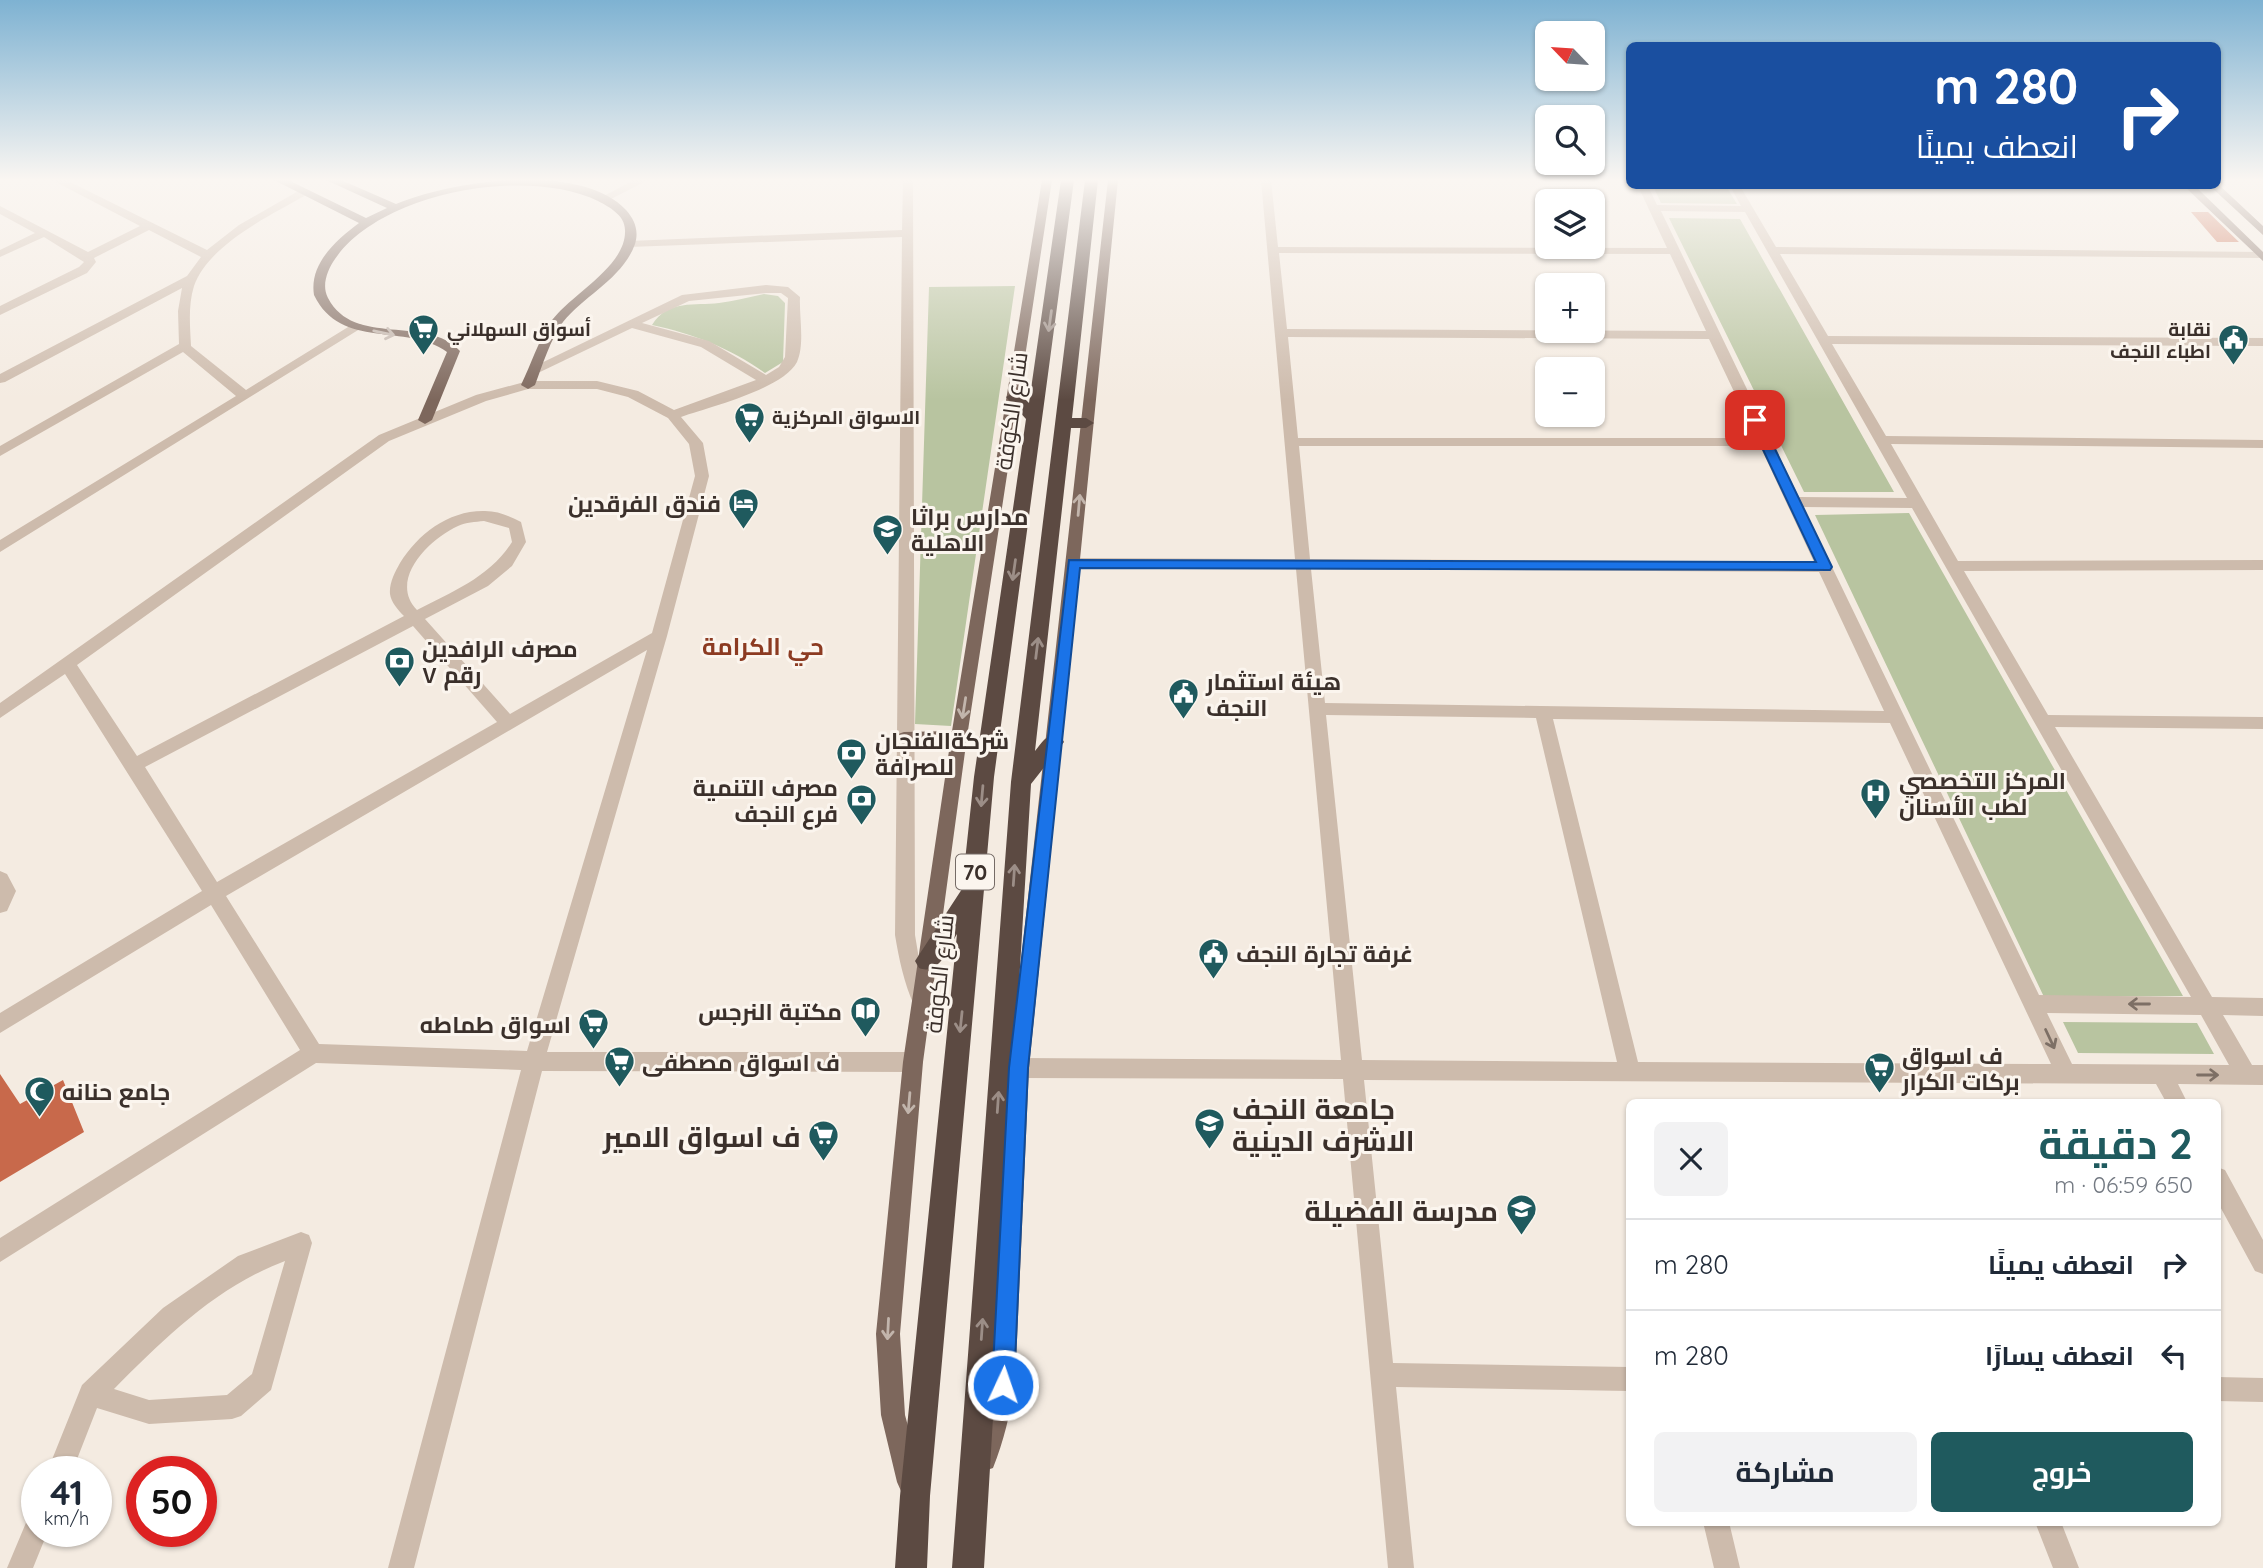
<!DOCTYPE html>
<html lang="ar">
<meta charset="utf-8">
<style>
body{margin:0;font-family:Quicksand,Cairo,sans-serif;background:#f2f2f3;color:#1f2937;direction:rtl;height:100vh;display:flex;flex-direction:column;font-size:26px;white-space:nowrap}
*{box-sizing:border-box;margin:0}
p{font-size:23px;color:#747a83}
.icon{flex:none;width:38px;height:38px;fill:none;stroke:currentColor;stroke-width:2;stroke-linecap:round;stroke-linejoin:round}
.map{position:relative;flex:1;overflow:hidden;direction:ltr}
.drawer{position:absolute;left:1626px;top:1099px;width:595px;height:427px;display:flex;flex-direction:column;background:#fff;border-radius:10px;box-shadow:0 2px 5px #0004;direction:rtl}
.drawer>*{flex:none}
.top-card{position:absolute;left:1626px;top:42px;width:595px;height:147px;border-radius:10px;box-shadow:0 2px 5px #0004;direction:rtl;background:#1a4fa0;color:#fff;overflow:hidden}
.needle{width:46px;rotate:295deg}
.buttons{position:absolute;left:1535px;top:21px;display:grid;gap:14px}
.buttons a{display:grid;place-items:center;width:70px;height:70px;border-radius:10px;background:#fff;box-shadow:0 2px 5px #0004;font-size:35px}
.speed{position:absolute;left:21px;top:1456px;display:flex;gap:14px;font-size:35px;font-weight:700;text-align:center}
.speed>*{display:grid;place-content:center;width:91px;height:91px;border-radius:50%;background:#fff;box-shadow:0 2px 5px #0004;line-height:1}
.speed small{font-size:18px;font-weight:400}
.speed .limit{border:10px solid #d22;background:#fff;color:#111}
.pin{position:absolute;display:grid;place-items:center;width:60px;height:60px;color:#fff;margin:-30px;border-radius:14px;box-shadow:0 4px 10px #0006}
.me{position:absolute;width:77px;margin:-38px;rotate:3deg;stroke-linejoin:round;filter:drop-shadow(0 0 5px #0008)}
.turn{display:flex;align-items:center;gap:24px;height:147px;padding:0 28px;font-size:32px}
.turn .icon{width:91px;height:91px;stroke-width:2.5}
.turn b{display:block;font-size:49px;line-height:60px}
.round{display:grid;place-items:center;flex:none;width:74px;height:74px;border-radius:10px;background:#f2f2f3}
.head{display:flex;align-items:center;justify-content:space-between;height:119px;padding:0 28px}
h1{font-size:42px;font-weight:700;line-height:52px;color:#1f5a5e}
.primary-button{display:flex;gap:14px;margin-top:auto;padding:14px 28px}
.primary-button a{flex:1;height:80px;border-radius:10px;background:#1f5a5e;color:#fff;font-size:28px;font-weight:700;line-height:80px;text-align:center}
.primary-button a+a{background:#f2f2f3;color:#1f2937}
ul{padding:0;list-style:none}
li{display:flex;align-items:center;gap:21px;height:91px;padding:0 28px;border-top:2px solid #e0e1e3}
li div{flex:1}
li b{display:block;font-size:26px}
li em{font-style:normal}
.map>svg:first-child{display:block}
</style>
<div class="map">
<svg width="2263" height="1568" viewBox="0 0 2263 1568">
<rect width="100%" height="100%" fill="#f4ebe1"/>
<path fill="#b8c4a0" d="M 1653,186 L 1726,186 L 1737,204 L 1661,203 Z
M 1669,218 L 1740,219 L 1894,492 L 1804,492 Z
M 1015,286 L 951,726 L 915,724 L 929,287 Z
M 764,294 L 778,296 L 785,303 L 783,362 L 765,373 C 730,348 694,334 652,325 C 668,299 695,306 719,303 C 734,301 749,297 764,294 Z
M 1909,513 L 2183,996 L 2044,997 L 1815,515 Z
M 2063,1022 L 2197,1023 L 2214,1054 L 2078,1053 Z"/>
<path fill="#c8694b" d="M 2191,212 L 2208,212 L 2239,242 L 2217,242 Z
M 0,1074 L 20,1104 L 63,1080 L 84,1132 L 0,1182 Z"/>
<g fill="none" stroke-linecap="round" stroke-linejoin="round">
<path fill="#cdbbac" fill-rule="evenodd" d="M 52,180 L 66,180 L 207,250 L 239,225 L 300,190 L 308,190 L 308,194 C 271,215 209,244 194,286 C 188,305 190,326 191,346 L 246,390 L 353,324 L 361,324 L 363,327 L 0,552 L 0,540 L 236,396 L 183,352 L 0,456 L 0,446 L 179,344 L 178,311 L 182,288 L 5,382 L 0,383 L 0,374 L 187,276 L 201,257 L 149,230 L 94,258 L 96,262 L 87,273 L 0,315 L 0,306 L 79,267 L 84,262 L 44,237 L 0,257 L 0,250 L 35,233 L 0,214 L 0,206 L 88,252 L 140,226 Z
M 634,180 L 648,180 L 609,200 L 600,198 Z
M 903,180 L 913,180 L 915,935 L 920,965 L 931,999 L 928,1005 L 921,1008 L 914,1005 C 904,983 899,959 895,935 L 902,237 L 629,247 L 623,244 L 629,241 L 902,230 Z
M 1261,180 L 1271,180 L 1278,247 L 1667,248 L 1638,186 L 1648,186 L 1657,205 L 1741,206 L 1730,186 L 1740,186 L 1776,247 L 2263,252 L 2263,258 L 2260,258 L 1780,254 L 1828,336 L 2263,338 L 2263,346 L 1832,344 L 1886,436 L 2263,440 L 2263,448 L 1891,444 L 1958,561 L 2263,560 L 2263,570 L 1964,571 L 2048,715 L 2263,717 L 2263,729 L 2055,727 L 2212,997 L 2263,998 L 2263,1016 L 2223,1015 L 2252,1065 L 2263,1065 L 2263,1085 L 2178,1084 L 2187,1102 L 2166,1102 L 2156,1084 L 1364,1080 L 1393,1363 L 1629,1367 L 1629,1391 L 1396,1387 L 1414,1568 L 1388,1568 L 1343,1079 L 1019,1078 L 1012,1075 L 1009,1068 L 1012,1061 L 1019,1058 L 1341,1060 L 1296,569 L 1073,568 L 1065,563 L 1073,558 L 1295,559 ZM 1661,211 L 1745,212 L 1907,498 L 1799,497 ZM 1279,253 L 1670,254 L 1706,331 L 1287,329 ZM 1288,337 L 1709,339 L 1756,438 L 1298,438 ZM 1299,446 L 1760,446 L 1814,562 L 1310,559 ZM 1803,507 L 1912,508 L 2191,997 L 2039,995 ZM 1311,569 L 1819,572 L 1884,711 L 1325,703 ZM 1326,715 L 1536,718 L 1617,1062 L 1362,1060 ZM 1553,719 L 1890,723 L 2051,1064 L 1638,1062 ZM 2047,1013 L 2201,1015 L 2229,1065 L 2072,1064 Z
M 766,285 L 788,287 L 800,297 C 799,316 805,344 797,362 C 783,389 710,407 681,417 L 703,443 L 709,476 L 667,636 L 547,1052 L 913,1052 L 920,1055 L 923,1062 L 920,1069 L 913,1072 L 542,1071 L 414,1568 L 388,1568 L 521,1070 L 316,1063 L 0,1262 L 0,1238 L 300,1050 L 211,905 L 0,1033 L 0,1013 L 202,891 L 65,674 L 0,718 L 0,703 L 379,435 L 476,395 L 528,381 L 597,381 L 638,391 L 674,410 L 756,380 L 701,347 L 632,328 L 540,372 L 530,372 L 529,369 L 682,295 ZM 766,293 L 781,293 L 788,298 L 785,357 L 779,367 L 766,375 L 709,341 L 642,323 L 689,301 ZM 528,389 L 597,389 L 628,397 L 668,418 L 689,444 L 695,476 L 652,633 L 510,714 L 425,619 L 488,586 L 512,566 L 526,542 L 521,522 C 509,516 498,511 485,511 C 449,510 418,534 400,563 C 395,572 389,583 390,594 C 391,602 398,610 404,616 L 137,756 L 77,665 L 389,441 L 486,401 ZM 484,521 L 509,528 L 512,542 C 490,577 452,592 417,610 C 388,580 429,539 458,526 C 466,522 475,522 484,521 ZM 413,626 L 497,722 L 217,882 L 145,767 ZM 647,650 L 527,1051 L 319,1044 L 226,896 Z
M 0,871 L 7,874 L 16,891 L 7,911 L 0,913 Z
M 2217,1167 L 2225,1170 L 2263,1240 L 2263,1274 L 2255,1271 L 2217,1201 Z
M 301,1232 L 309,1235 L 312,1243 L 271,1390 L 241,1416 L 232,1419 L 149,1424 L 97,1408 L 72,1472 L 47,1472 L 82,1385 L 163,1308 L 238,1256 ZM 285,1261 L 252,1374 L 227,1395 L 149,1400 L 114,1389 C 165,1338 216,1287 285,1261 Z
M 2217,1377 L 2263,1378 L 2263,1402 L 2217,1401 Z
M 37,1514 L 37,1531 L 48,1531 L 33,1568 L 7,1568 L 28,1518 Z
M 1703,1522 L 1729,1522 L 1740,1568 L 1714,1568 Z
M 2035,1522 L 2061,1522 L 2079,1568 L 2053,1568 Z"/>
<path fill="#7d675c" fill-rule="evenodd" d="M 274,180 L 288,180 L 366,218 L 387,208 L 326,180 L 341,180 L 396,204 C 450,181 581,161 626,210 C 635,220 639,231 635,244 C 623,278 585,295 563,322 C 550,340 543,364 535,385 L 528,389 L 521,385 C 531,364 538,342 550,323 C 569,295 627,267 625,230 C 625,215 609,207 598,201 C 527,166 381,192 335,259 C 328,269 321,285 328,298 C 354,348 427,314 460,351 L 432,420 L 425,424 L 418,420 L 447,352 C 406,322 341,351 314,295 C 309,264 336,240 359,223 Z
M 1042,180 L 1052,180 L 967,737 L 923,1062 L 900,1334 L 905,1415 L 923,1482 L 919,1491 L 910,1495 L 901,1491 L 897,1482 L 881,1415 L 876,1334 L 903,1062 L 950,744 L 904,746 L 898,744 L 895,739 L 898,734 L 904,732 L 952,731 Z
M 1108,180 L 1118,180 L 1029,1068 L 1015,1385 C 1010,1413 1004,1441 993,1468 L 984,1471 L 975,1468 L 972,1459 L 986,1414 L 991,1385 L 1009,1068 Z
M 2217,183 L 2263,226 L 2263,235 L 2210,186 Z
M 2184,186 L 2195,186 L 2263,252 L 2263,261 Z"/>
<path fill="#5c4a42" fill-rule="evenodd" d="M 1061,180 L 1074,180 L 994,777 L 930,1496 L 927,1568 L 895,1568 L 900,1496 L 957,934 C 948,949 939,976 919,968 L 915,961 L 962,889 L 974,777 L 1026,419 L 1006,397 L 1014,392 L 1020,394 L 1029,403 Z
M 1085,180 L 1098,180 L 1072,418 L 1086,418 L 1094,423 L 1086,428 L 1071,428 L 1035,751 C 1043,741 1048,732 1061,736 L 1064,742 L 1031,784 L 984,1568 L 952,1568 L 1011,782 Z"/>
</g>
<defs><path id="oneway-shaft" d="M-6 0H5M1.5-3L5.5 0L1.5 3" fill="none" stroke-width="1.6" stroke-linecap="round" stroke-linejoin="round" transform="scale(1.75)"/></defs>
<g stroke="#9c8e87">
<use href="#oneway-shaft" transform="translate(1050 321) rotate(98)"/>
<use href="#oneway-shaft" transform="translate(1014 570) rotate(98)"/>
<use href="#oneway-shaft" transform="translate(1037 648) rotate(-83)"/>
<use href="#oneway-shaft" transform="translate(982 796) rotate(95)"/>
<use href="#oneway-shaft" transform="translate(1014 875) rotate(-86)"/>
<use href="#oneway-shaft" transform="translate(961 1022) rotate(96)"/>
<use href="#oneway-shaft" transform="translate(998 1102) rotate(-86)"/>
<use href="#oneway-shaft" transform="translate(982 1329) rotate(-86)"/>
</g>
<g stroke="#c2b5ac">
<use href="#oneway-shaft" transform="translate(384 333) rotate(12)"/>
<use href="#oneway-shaft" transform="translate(1079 505) rotate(-85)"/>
<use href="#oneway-shaft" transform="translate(964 708) rotate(99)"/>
<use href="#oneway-shaft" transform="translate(909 1103) rotate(95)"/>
<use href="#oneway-shaft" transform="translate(888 1329) rotate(93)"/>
</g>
<g stroke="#7d6f65">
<use href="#oneway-shaft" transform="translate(2139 1004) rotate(-180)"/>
<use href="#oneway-shaft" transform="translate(2050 1039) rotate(65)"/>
<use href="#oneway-shaft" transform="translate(2208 1075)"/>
</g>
<linearGradient id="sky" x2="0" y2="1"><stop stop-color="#7eb2d2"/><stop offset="0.45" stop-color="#faf6f2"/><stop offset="1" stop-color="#faf6f2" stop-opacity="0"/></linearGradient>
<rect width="2263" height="400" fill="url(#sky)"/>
<path fill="#1a73e8" stroke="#114b97" stroke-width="2" d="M 1755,417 L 1761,420 L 1832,567 L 1830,570 L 1080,568 L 1028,1068 L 1014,1385 L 1011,1393 L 1003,1396 L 996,1393 L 992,1385 L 1009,1068 L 1069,560 L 1816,562 L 1749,420 Z"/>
<defs>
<symbol id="supermarket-pin" viewBox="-11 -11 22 30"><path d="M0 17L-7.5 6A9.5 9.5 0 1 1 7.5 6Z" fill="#1f5a5e" stroke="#fbf5ee"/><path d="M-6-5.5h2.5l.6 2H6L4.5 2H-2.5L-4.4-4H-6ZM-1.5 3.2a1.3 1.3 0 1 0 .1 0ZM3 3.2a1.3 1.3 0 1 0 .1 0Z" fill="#fff"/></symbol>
<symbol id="civic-pin" viewBox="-11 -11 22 30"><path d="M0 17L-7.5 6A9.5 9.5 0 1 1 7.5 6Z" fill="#1f5a5e" stroke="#fbf5ee"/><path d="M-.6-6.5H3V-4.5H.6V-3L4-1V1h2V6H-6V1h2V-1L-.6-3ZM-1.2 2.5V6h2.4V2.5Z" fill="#fff"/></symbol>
<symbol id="hotel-pin" viewBox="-11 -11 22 30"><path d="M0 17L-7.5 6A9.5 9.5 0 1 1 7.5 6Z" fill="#1f5a5e" stroke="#fbf5ee"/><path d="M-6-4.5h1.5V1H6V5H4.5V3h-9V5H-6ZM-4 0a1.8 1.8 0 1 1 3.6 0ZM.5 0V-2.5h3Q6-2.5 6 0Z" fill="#fff"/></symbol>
<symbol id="school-pin" viewBox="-11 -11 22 30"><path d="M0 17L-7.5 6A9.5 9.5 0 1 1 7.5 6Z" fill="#1f5a5e" stroke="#fbf5ee"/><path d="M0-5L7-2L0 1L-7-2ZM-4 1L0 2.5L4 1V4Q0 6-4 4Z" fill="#fff"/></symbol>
<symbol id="bank-pin" viewBox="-11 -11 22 30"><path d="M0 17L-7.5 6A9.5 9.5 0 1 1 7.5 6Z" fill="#1f5a5e" stroke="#fbf5ee"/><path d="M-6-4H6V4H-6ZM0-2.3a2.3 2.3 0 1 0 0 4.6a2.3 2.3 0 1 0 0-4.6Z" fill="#fff"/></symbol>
<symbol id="hospital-pin" viewBox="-11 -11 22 30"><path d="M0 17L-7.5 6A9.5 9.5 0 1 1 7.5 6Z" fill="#1f5a5e" stroke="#fbf5ee"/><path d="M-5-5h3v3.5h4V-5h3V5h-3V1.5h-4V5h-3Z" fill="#fff"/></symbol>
<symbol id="library-pin" viewBox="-11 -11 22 30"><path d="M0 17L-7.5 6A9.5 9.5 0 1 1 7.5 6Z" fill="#1f5a5e" stroke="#fbf5ee"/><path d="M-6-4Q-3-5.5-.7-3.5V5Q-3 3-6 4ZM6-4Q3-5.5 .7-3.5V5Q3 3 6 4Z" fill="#fff"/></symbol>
<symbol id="mosque-pin" viewBox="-11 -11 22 30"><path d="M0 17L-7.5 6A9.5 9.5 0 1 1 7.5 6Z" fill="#1f5a5e" stroke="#fbf5ee"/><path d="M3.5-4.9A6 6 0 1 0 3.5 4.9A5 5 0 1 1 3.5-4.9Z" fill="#fff"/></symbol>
</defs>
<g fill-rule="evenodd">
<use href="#supermarket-pin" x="406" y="312" width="35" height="47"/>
<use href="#civic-pin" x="2216" y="322" width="35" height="47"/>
<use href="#supermarket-pin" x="732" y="400" width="35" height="47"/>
<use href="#hotel-pin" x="726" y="486" width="35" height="47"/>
<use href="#school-pin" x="870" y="512" width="35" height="47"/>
<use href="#bank-pin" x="382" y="644" width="35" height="47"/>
<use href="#civic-pin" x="1166" y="676" width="35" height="47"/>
<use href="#bank-pin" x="834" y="736" width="35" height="47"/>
<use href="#hospital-pin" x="1858" y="776" width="35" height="47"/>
<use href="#bank-pin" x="844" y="782" width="35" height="47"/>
<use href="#civic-pin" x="1196" y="936" width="35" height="47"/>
<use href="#library-pin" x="848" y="994" width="35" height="47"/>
<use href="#supermarket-pin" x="576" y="1006" width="35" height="47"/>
<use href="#supermarket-pin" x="602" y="1044" width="35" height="47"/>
<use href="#supermarket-pin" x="1862" y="1050" width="35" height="47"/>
<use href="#mosque-pin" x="22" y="1074" width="35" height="47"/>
<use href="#school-pin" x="1192" y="1106" width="35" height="47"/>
<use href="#supermarket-pin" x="806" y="1118" width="35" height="47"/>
<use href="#school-pin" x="1504" y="1192" width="35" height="47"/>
</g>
<g text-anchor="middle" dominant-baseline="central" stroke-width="6" stroke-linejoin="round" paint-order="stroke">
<g font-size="19" font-weight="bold" fill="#3b302b" stroke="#fbf5ee" text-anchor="start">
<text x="447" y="329">أسواق السهلاني</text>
<text x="2211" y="329" text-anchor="end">نقابة<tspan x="2211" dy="22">اطباء النجف</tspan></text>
<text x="772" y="417">الاسواق المركزية</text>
</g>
<rect fill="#fbf5ee" stroke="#756b66" stroke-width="2" x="956" y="854.5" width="38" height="35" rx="5"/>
<g font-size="21" font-weight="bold" fill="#3b302b">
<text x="975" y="872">70</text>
</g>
<g font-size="23" fill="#3b302b" stroke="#fbf5ee">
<text transform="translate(1011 411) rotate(-82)">شارع الكوفة</text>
<text transform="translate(939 974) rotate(-84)">شارع الكوفة</text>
</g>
<g font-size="23" font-weight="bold" fill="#3b302b" stroke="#fbf5ee" text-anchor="start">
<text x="721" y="503" text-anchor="end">فندق الفرقدين</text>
<text x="911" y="516">مدارس براثا<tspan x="911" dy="26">الاهلية</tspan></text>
<text x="422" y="648">مصرف الرافدين<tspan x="422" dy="26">رقم ٧</tspan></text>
<text x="1206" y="681">هيئة استثمار<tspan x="1206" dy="26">النجف</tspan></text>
<text x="875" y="740">شركةالفنجان<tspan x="875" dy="26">للصرافة</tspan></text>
<text x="1899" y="780">المركز التخصصي<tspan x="1899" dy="26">لطب الأسنان</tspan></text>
<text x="838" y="787" text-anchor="end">مصرف التنمية<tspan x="838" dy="26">فرع النجف</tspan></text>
<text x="1236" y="953">غرفة تجارة النجف</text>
<text x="842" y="1011" text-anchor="end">مكتبة النرجس</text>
<text x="571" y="1024" text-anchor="end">اسواق طماطه</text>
<text x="1902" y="1055">ف اسواق<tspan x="1902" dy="26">بركات الكرار</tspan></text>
<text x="642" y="1062">ف اسواق مصطفى</text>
<text x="62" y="1091">جامع حنانه</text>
</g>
<g font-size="24" font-weight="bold" fill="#8c3b22" stroke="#fbf5ee">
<text x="763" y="646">حي الكرامة</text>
</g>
<g font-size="28" font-weight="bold" fill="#3b302b" stroke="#fbf5ee" text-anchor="end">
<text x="1232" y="1108" text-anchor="start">جامعة النجف<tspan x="1232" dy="32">الاشرف الدينية</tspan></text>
<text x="801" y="1136">ف اسواق الامير</text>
<text x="1498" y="1210">مدرسة الفضيلة</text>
</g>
</g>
</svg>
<div class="buttons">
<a><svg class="needle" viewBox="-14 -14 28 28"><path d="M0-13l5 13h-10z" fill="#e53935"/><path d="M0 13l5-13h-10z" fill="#747a83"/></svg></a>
<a><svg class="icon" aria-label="search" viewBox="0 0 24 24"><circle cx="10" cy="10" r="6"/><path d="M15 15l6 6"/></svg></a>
<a><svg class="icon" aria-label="layers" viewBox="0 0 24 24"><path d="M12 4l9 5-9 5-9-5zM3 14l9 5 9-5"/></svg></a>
<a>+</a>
<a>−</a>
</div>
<div class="speed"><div>41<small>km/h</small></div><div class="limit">50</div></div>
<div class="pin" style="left:1755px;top:420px;background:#d93025"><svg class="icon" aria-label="arrive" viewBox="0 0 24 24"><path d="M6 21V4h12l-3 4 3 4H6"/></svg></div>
<svg class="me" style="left:1003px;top:1385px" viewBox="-20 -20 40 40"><circle r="17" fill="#1a73e8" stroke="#fff" stroke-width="3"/><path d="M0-11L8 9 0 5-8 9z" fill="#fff"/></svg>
<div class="top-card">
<div class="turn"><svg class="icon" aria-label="right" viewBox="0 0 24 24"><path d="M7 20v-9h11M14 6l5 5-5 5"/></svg><div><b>280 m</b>انعطف يمينًا</div></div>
</div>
<section class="drawer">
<div class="head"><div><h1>2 دقيقة</h1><p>650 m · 06:59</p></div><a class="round"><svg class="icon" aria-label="close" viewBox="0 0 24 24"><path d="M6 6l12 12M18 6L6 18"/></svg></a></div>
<ul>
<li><svg class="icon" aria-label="right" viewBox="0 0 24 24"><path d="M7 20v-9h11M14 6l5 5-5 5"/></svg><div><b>انعطف يمينًا</b></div><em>280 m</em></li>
<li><svg class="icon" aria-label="left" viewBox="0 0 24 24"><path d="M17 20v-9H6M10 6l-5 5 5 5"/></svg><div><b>انعطف يسارًا</b></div><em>280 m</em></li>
</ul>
<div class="primary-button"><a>خروج</a><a>مشاركة</a></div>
</section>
</div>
